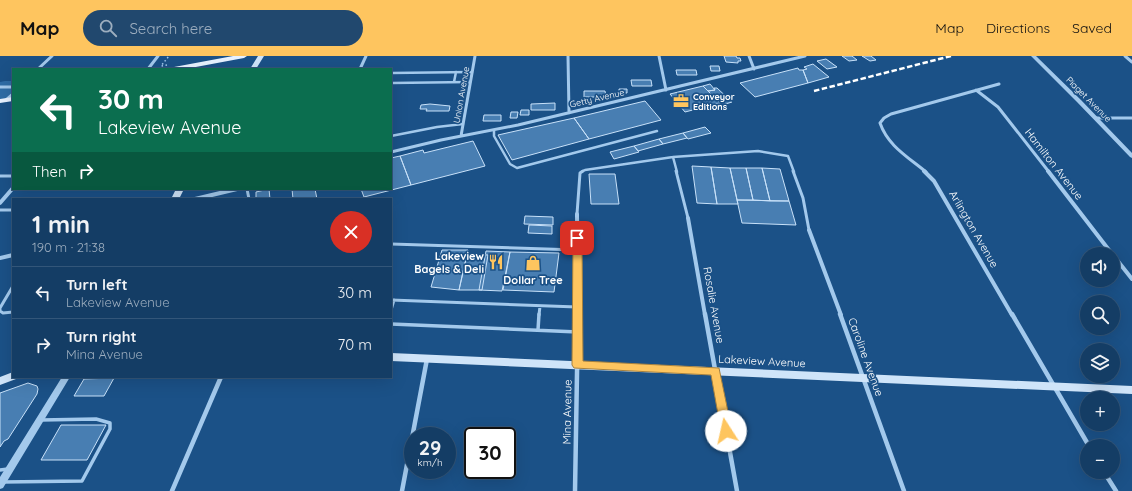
<!DOCTYPE html>
<meta charset="utf-8">
<style>
body{margin:0;font-family:Quicksand,sans-serif;background:#21486e;color:#f1f3f6;height:100vh;display:flex;flex-direction:column;font-size:15px;white-space:nowrap}
*{box-sizing:border-box;margin:0}
p{font-size:13px;color:#9daebf}
.icon{flex:none;width:22px;height:22px;fill:none;stroke:currentColor;stroke-width:2;stroke-linecap:round;stroke-linejoin:round}
.map{position:relative;flex:1;overflow:hidden}
.panel{position:absolute;left:12px;top:142px;width:380px;height:180px;display:flex;flex-direction:column;background:#143d65;border-radius:0px;box-shadow:0 4px 16px #0002,0 0 0 1px #335679}
.panel>*{flex:none}
.guide{position:absolute;left:12px;top:12px;width:380px;height:122px;border-radius:0px;box-shadow:0 4px 16px #0002,0 0 0 1px #335679;background:#0b6e4f;color:#fff;overflow:hidden}
.tools{position:absolute;left:1080px;top:191px;display:grid;gap:8px}
.tools a{display:grid;place-items:center;width:40px;height:40px;border-radius:50%;background:#143d65;box-shadow:0 4px 16px #0002,0 0 0 1px #335679;font-size:20px}
.speed{position:absolute;left:404px;top:371px;display:flex;gap:8px;font-size:20px;font-weight:700;text-align:center}
.speed>*{display:grid;place-content:center;width:52px;height:52px;border-radius:50%;background:#143d65;box-shadow:0 4px 16px #0002,0 0 0 1px #335679;line-height:1}
.speed small{font-size:10px;font-weight:400}
.speed .limit{border:2px solid #111;border-radius:6px;background:#fff;color:#111}
.pin{position:absolute;display:grid;place-items:center;width:34px;height:34px;color:#fff;margin:-17px;border-radius:8px;box-shadow:0 2px 6px #0006}
.me{position:absolute;width:44px;margin:-22px;rotate:350deg;stroke-linejoin:round;filter:drop-shadow(0 0 3px #0008)}
.turn{display:flex;align-items:center;gap:14px;height:84px;padding:0 20px;font-size:18px}
.turn .icon{width:52px;height:52px;stroke-width:2.5}
.turn b{display:block;font-size:28px;line-height:34px}
.then{display:flex;align-items:center;height:38px;padding:0 20px;background:#0003;gap:8px;font-size:15px}
.round{display:grid;place-items:center;flex:none;width:42px;height:42px;border-radius:21px;background:#21486e}
.head{display:flex;align-items:center;justify-content:space-between;height:68px;padding:0 20px}
h1{font-size:24px;font-weight:800;line-height:30px}
ul{padding:0;list-style:none}
li{display:flex;align-items:center;gap:12px;height:52px;padding:0 20px;border-top:1px solid #335679}
li div{flex:1}
li b{display:block;font-size:15px}
li em{font-style:normal}
header{display:flex;align-items:center;gap:24px;box-sizing:border-box;height:56px;padding:0 20px;background:#fec55f;color:#111}
header strong{font-size:19px}
nav{display:flex;gap:22px;margin-inline-start:auto;font-size:14px}
.search{width:280px;height:36px;background:#21486e;display:flex;align-items:center;gap:10px;box-sizing:border-box;padding:0 14px;border-radius:22px;color:#9daebf;font-size:15px}
.map>svg:first-child{display:block}
</style>
<header>
<strong>Map</strong>
<div class="search"><svg class="icon" aria-label="search" viewBox="0 0 24 24"><circle cx="10" cy="10" r="6"/><path d="M15 15l6 6"/></svg>Search here</div>
<nav><a>Map</a><a>Directions</a><a>Saved</a></nav>
</header>
<div class="map">
<svg width="1132" height="435" viewBox="0 0 1132 435">
<rect width="100%" height="100%" fill="#1b5187"/>
<path fill="#2e6ca5" d="M 5,25 L 13,25 L 13,38 L 6,44 L 0,45 L 0,26 Z"/>
<path fill="#487eb2" stroke="#c8e1f9" d="M 724,0 L 736,0 L 737,2 L 740,2 L 741,5 L 738,5 L 738,7 L 726,6 Z
M 842,0 L 852,0 L 857,4 L 849,5 Z
M 862,0 L 871,0 L 876,4 L 870,5 Z
M 826,3 L 837,11 L 827,13 L 817,5 Z
M 813,8 L 829,21 L 808,27 L 803,14 L 807,13 L 804,11 Z
M 710,10 L 719,10 L 720,15 L 711,15 Z
M 798,12 L 799,14 L 803,14 L 808,27 L 755,41 L 740,27 Z
M 676,14 L 696,14 L 697,19 L 677,19 Z
M 631,24 L 651,24 L 652,30 L 632,30 Z
M 710,28 L 715,34 L 708,35 L 703,30 Z
M 703,30 L 720,47 L 685,56 L 670,38 Z
M 714,32 L 717,32 L 732,46 L 722,49 L 708,35 L 715,34 Z
M 619,33 L 627,33 L 627,37 L 619,37 Z
M 584,35 L 605,35 L 606,41 L 584,41 Z
M 645,45 L 661,64 L 589,83 L 574,62 Z
M 555,47 L 555,54 L 531,54 L 531,48 Z
M 430,48 L 450,50 L 449,55 L 426,55 L 427,53 L 420,53 L 421,49 Z
M 521,54 L 529,54 L 529,59 L 520,59 Z
M 511,56 L 518,56 L 517,62 L 510,62 Z
M 484,59 L 501,59 L 501,65 L 483,65 Z
M 574,62 L 589,83 L 512,104 L 498,79 Z
M 705,71 L 711,77 L 688,83 L 683,77 Z
M 683,77 L 687,82 L 663,88 L 659,83 Z
M 659,83 L 663,88 L 638,95 L 634,90 Z
M 473,85 L 485,110 L 411,129 L 400,100 L 423,94 L 424,97 Z
M 634,90 L 639,96 L 614,103 L 610,96 Z
M 400,100 L 411,129 L 364,141 L 361,133 L 391,133 L 391,102 Z
M 692,110 L 711,111 L 717,148 L 697,147 Z
M 711,111 L 730,112 L 738,148 L 717,148 Z
M 730,112 L 746,112 L 753,144 L 737,144 Z
M 746,112 L 762,112 L 770,145 L 753,144 Z
M 762,112 L 780,113 L 789,145 L 770,145 Z
M 589,118 L 615,118 L 619,148 L 591,148 Z
M 269,133 L 270,143 L 256,143 L 256,136 Z
M 292,133 L 315,133 L 317,143 L 293,143 Z
M 737,144 L 789,145 L 796,169 L 742,167 Z
M 525,160 L 553,161 L 553,169 L 524,168 Z
M 529,169 L 552,170 L 552,178 L 528,177 Z
M 442,194 L 468,194 L 459,234 L 431,231 Z
M 486,195 L 510,196 L 502,235 L 479,234 Z
M 510,196 L 559,197 L 554,236 L 503,234 Z
M 467,198 L 488,199 L 482,234 L 459,234 Z
M 114,322 L 104,340 L 74,340 L 84,323 Z
M 28,327 L 37,330 L 38,333 L 37,338 L 8,383 L 4,385 L 0,391 L 0,337 Z
M 61,369 L 106,369 L 87,404 L 41,404 Z"/>
<g fill="none" stroke-linecap="round" stroke-linejoin="round">
<path stroke="#a3c9ec" stroke-width="1.5" stroke-dasharray="1.5 2.5" stroke-linecap="butt" d="M 167,9 L 161,10 L 169,0"/>
<path stroke="#a3c9ec" stroke-width="2.5" d="M 391,17 L 472,16
M 454,26 L 456,16
M 391,27 L 470,26
M 494,75 L 494,80 L 510,108 L 517,112 L 657,75
M 391,80 L 437,71 L 463,68
M 581,116 L 585,114 L 673,101
M 677,116 L 673,101 L 758,95 L 788,100 L 794,116"/>
<path stroke="#a3c9ec" stroke-width="3" d="M 676,115 L 688,162
M 793,115 L 803,142 L 809,174
M 0,120 L 13,120
M 247,133 L 249,143
M 0,154 L 13,154
M 577,158 L 580,117 L 583,115
M 391,188 L 577,194
M 13,230 L 0,252 L 0,255 L 3,257 L 13,256
M 391,244 L 577,251
M 391,254 L 394,244
M 539,259 L 540,250"/>
<path stroke="#a3c9ec" stroke-width="3.5" d="M 391,268 L 578,276
M 538,274 L 539,258
M 0,414 L 8,413
M 3,426 L 82,425 L 110,373 L 110,367 L 96,363 L 41,364"/>
<path stroke="#a3c9ec" stroke-width="3" d="M 568,0 L 569,57
M 659,0 L 666,34
M 749,0 L 754,13
M 1125,0 L 1132,6
M 38,13 L 52,0
M 148,13 L 158,0
M 360,13 L 366,0
M 0,31 L 13,31
M 976,34 L 998,51 L 1049,116
M 6,44 L 13,38
M 1096,62 L 1132,62
M 461,80 L 475,0
M 391,96 L 441,84 L 518,69 L 805,0
M 926,116 C 908,101 888,90 880,67 L 884,62 L 891,58 L 999,28"/>
<path stroke="#a3c9ec" stroke-width="4" d="M 924,115 L 934,125 L 1012,259
M 1048,115 L 1112,198
M 195,143 L 237,133
M 0,147 L 13,132
M 577,158 L 578,259
M 688,162 L 705,259
M 809,174 L 841,259
M 1113,199 L 1132,223
M 0,202 L 13,199"/>
<path stroke="#a3c9ec" stroke-width="4.5" d="M 705,258 L 737,435
M 840,258 L 904,435
M 1012,258 L 1089,390
M 1104,416 L 1116,435
M 172,435 L 221,321
M 402,435 L 427,303
M 575,435 L 578,258"/>
<path fill="#a3c9ec" fill-rule="evenodd" d="M 1031,0 L 1036,0 L 1081,44 L 1132,97 L 1132,102 L 1130,101 L 1077,46 Z
M 62,321 L 70,321 L 3,432 L 0,433 L 0,421 Z"/>
<path fill="#cfe4f9" fill-rule="evenodd" d="M 258,0 L 264,0 L 256,13 L 250,13 Z
M 176,133 L 184,133 L 179,143 L 171,143 Z
M 391,297 L 1132,330 L 1132,338 L 391,305 Z
M 13,316 L 13,321 L 17,321 L 16,323 L 0,329 L 0,321 Z"/>
<path fill="#e8f2ff" fill-rule="evenodd" d="M 233,0 L 247,0 L 244,2 L 185,13 L 170,13 L 174,11 Z
M 13,41 L 13,45 L 0,47 L 0,43 Z"/>
<path stroke="#fff" stroke-width="2.5" stroke-dasharray="5.5 2.5" stroke-linecap="butt" d="M 814,35 L 951,0"/>
</g>
<path fill="#fec55f" stroke="#a5803e" d="M 577,179 L 582,182 L 583,305 L 719,312 L 732,375 L 730,379 L 726,380 L 722,379 L 721,375 L 711,319 L 574,312 L 572,309 L 573,182 Z"/>
<defs>
<symbol id="office-bare" viewBox="-9 -9 18 18"><path d="M-6-3h4V-5.5h4V-3h4V5H-6ZM-1-4.5V-3h2v-1.5ZM-6 0V1H6V0Z" fill="#fec55f" stroke="#1b5187" stroke-width="2.5" paint-order="stroke"/></symbol>
<symbol id="restaurant-bare" viewBox="-9 -9 18 18"><path d="M-5-6h1v4h1v-4h1v4h1v-4h1v5L-1.5 .5V6h-2V.5L-5-1ZM5-6V6H3V1.5H1.5Q1.5-4 5-6Z" fill="#fec55f" stroke="#1b5187" stroke-width="2.5" paint-order="stroke"/></symbol>
<symbol id="shop-bare" viewBox="-9 -9 18 18"><path d="M-5-2.5h2.3a2.7 3.5 0 0 1 5.4 0H5L5.5 6h-11ZM-1.5-2.5h3a1.5 2.3 0 0 0-3 0Z" fill="#fec55f" stroke="#1b5187" stroke-width="2.5" paint-order="stroke"/></symbol>
</defs>
<g fill-rule="evenodd">
<use href="#office-bare" x="670" y="34" width="22" height="22"/>
<use href="#restaurant-bare" x="485" y="195" width="22" height="22"/>
<use href="#shop-bare" x="522" y="196" width="22" height="22"/>
</g>
<g text-anchor="middle" dominant-baseline="central" stroke-width="3.5" stroke-linejoin="round" paint-order="stroke">
<g font-size="9" fill="#fff" stroke="#1b5187">
<text transform="translate(461 39) rotate(-80)">Union Avenue</text>
<text transform="translate(597 42) rotate(-13)">Getty Avenue</text>
<text transform="translate(1089 43) rotate(45)">Piaget Avenue</text>
</g>
<g font-size="9" font-weight="bold" fill="#fff" stroke="#1b5187" text-anchor="start">
<text x="693" y="40">Conveyor<tspan x="693" dy="10">Editions</tspan></text>
</g>
<g font-size="11" fill="#fff" stroke="#1b5187">
<text transform="translate(1054 108) rotate(52)">Hamilton Avenue</text>
<text transform="translate(974 173) rotate(60)">Arlington Avenue</text>
<text transform="translate(714 249) rotate(80)">Rosalie Avenue</text>
<text transform="translate(866 301) rotate(70)">Caroline Avenue</text>
<text transform="translate(762 305) rotate(3)">Lakeview Avenue</text>
<text transform="translate(567 356) rotate(-89)">Mina Avenue</text>
</g>
<g font-size="11" font-weight="bold" fill="#fff" stroke="#1b5187" text-anchor="end">
<text x="484" y="200">Lakeview<tspan x="484" dy="13">Bagels &amp; Deli</tspan></text>
<text x="533" y="224" text-anchor="middle">Dollar Tree</text>
</g>
</g>
</svg>
<div class="tools">
<a><svg class="icon" aria-label="sound" viewBox="0 0 24 24"><path d="M4 9h4l5-4v14l-5-4H4zM17 9q2 3 0 6"/></svg></a>
<a><svg class="icon" aria-label="search" viewBox="0 0 24 24"><circle cx="10" cy="10" r="6"/><path d="M15 15l6 6"/></svg></a>
<a><svg class="icon" aria-label="layers" viewBox="0 0 24 24"><path d="M12 4l9 5-9 5-9-5zM3 14l9 5 9-5"/></svg></a>
<a>+</a>
<a>−</a>
</div>
<div class="speed"><div>29<small>km/h</small></div><div class="limit">30</div></div>
<div class="pin" style="left:577px;top:182px;background:#d93025"><svg class="icon" aria-label="arrive" viewBox="0 0 24 24"><path d="M6 21V4h12l-3 4 3 4H6"/></svg></div>
<svg class="me" style="left:726px;top:375px" viewBox="-20 -20 40 40"><circle r="19" fill="#fff"/><path d="M0-13L10 11 0 6-10 11z" fill="#fec55f"/></svg>
<div class="guide">
<div class="turn"><svg class="icon" aria-label="left" viewBox="0 0 24 24"><path d="M17 20v-9H6M10 6l-5 5 5 5"/></svg><div><b>30 m</b>Lakeview Avenue</div></div>
<div class="then">Then<svg class="icon" aria-label="right" viewBox="0 0 24 24"><path d="M7 20v-9h11M14 6l5 5-5 5"/></svg></div>
</div>
<section class="panel">
<div class="head"><div><h1>1 min</h1><p>190 m · 21:38</p></div><a class="round" style="background:#d93025;color:#fff"><svg class="icon" aria-label="close" viewBox="0 0 24 24"><path d="M6 6l12 12M18 6L6 18"/></svg></a></div>
<ul>
<li><svg class="icon" aria-label="left" viewBox="0 0 24 24"><path d="M17 20v-9H6M10 6l-5 5 5 5"/></svg><div><b>Turn left</b><p>Lakeview Avenue</p></div><em>30 m</em></li>
<li><svg class="icon" aria-label="right" viewBox="0 0 24 24"><path d="M7 20v-9h11M14 6l5 5-5 5"/></svg><div><b>Turn right</b><p>Mina Avenue</p></div><em>70 m</em></li>
</ul>
</section>
</div>
